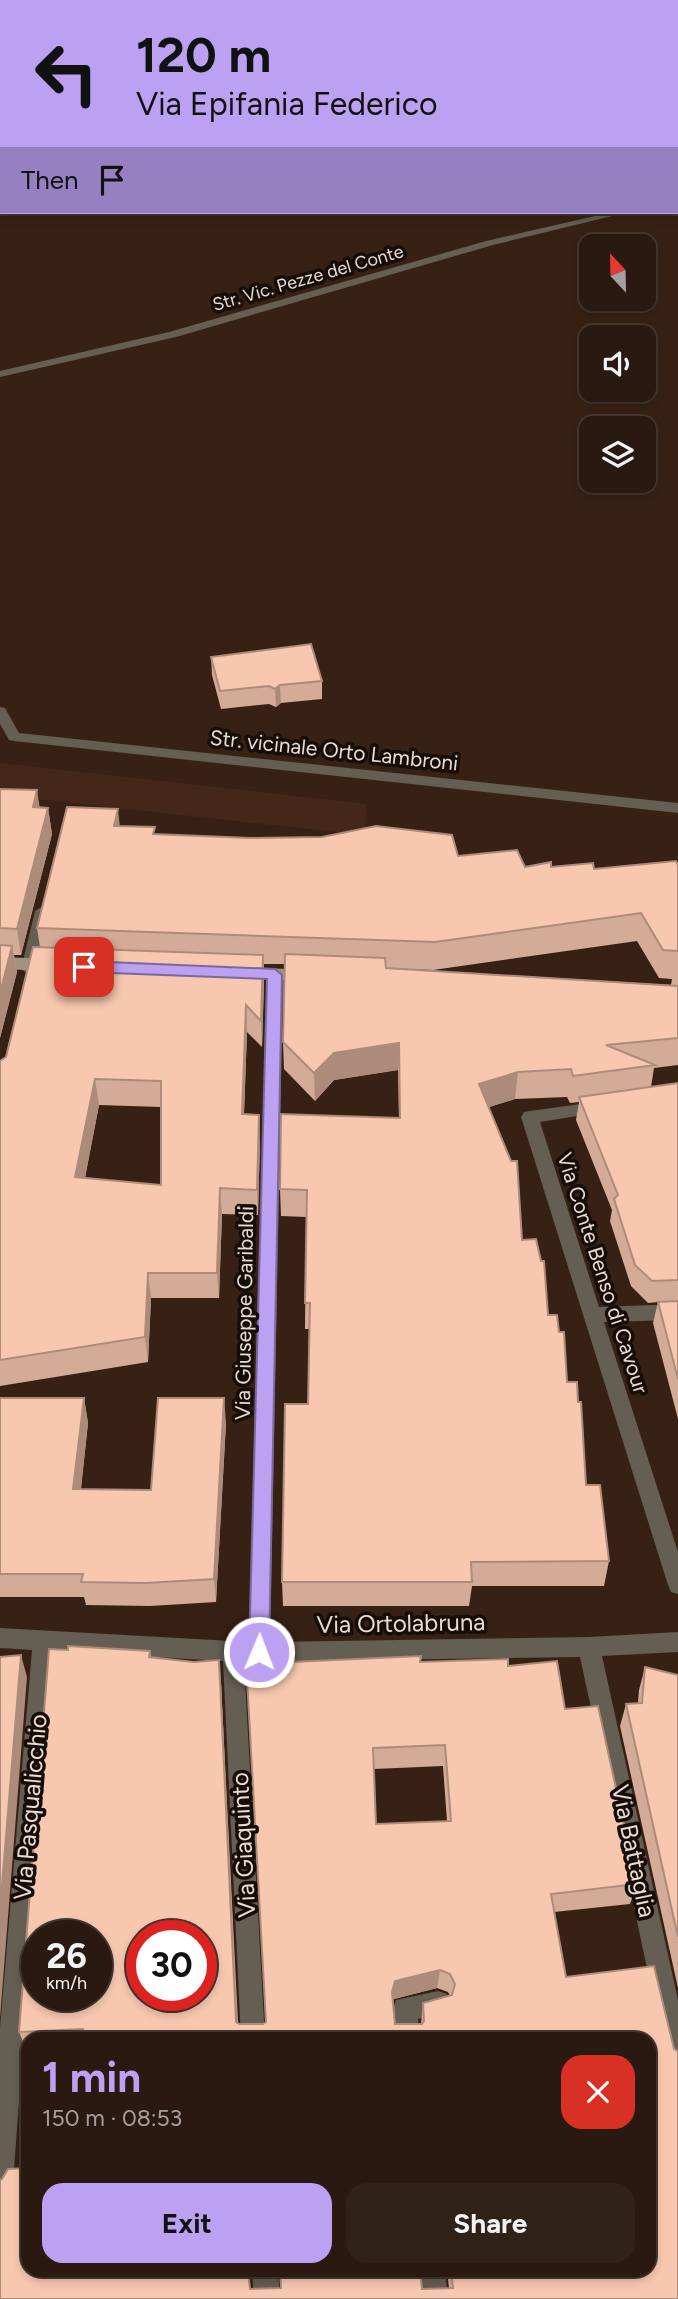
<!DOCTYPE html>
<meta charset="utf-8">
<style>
body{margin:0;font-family:Figtree,sans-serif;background:#312219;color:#f1f3f6;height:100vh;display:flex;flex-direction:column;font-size:26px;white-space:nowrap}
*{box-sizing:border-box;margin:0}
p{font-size:23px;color:#a5a09f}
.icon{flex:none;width:38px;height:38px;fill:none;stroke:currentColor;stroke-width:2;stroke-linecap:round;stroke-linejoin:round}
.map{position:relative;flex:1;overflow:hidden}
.panel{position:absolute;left:21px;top:2032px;width:635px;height:245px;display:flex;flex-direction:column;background:#291910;border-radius:21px;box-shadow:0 4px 10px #0003,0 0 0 2px #453830}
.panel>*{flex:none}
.banner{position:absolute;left:0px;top:0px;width:679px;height:214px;box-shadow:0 4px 10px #0003,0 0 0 2px #453830;background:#bca0f2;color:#111;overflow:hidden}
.needle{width:46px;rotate:338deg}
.tools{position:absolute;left:579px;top:234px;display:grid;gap:14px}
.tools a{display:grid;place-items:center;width:77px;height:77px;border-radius:14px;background:#291910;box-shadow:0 4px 10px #0003,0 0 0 2px #453830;font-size:35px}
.speed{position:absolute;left:21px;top:1920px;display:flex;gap:14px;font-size:35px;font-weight:700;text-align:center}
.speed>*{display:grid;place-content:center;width:91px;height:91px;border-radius:50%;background:#291910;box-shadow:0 4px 10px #0003,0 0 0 2px #453830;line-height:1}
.speed small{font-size:18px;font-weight:400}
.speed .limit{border:10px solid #d22;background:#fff;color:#111}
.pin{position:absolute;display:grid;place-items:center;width:60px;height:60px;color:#fff;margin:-30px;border-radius:14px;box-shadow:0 4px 10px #0006}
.me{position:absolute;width:77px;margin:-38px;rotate:1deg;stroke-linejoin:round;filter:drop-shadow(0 0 5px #0008)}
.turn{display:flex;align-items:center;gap:24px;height:147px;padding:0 21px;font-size:32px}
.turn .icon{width:91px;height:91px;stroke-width:2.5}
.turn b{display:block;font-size:49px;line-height:60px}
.then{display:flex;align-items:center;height:66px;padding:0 21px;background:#0003;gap:14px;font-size:26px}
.round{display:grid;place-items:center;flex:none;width:74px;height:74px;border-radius:21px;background:#312219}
.overview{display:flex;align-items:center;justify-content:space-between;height:119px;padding:0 21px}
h1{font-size:42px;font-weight:700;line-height:52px;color:#bca0f2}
.button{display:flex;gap:14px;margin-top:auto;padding:14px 21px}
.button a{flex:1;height:80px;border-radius:21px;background:#bca0f2;color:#111;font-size:28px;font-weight:700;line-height:80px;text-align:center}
.button a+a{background:#312219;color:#f1f3f6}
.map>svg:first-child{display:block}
</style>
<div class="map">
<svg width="678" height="2299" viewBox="0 0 678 2299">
<rect width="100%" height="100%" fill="#372115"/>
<path fill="#442718" d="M 0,763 L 367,804 L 364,835 L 0,795 Z"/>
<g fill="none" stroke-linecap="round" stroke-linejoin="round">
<path stroke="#89766c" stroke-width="2.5" stroke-dasharray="2 2.5" stroke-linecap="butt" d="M 3,2 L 8,0"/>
<path fill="#645e53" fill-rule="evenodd" d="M 678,196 L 678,203 L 677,203 L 677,196 Z
M 612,212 L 629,212 L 493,245 L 176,337 L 0,377 L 0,371 L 169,332 L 486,241 Z
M 0,707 L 5,708 L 19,733 L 678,803 L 678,813 L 14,741 L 9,740 L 0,724 Z
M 43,906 L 51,911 L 37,969 L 29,975 L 21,969 L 35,911 Z
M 275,969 L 283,975 L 270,1642 L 589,1637 L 678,1632 L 678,1652 L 602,1656 L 678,2000 L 678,2068 L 669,2065 L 666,2056 L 580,1657 L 244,1662 L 265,2039 L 241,2039 L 223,1661 L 53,1651 L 13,2182 L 9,2191 L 0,2195 L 0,2028 L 32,1650 L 0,1648 L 0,1628 L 249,1642 L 267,975 Z
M 602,1101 L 608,1103 L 611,1107 L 608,1111 L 540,1122 L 599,1307 L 678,1304 L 678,1320 L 604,1322 L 678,1552 L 678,1594 L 671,1592 L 668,1585 L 521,1117 L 524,1112 L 530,1111 Z
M 438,1991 L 447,1994 L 450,2003 L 447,2012 L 418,2019 L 420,2039 L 396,2039 L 393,2009 L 396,2000 Z
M 252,2270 L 278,2270 L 280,2299 L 254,2299 Z
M 419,2270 L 445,2270 L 448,2299 L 422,2299 Z"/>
<path fill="#a0947e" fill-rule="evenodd" d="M 0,957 L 52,959 L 60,965 L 52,971 L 0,969 Z
M 241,967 L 308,970 L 316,976 L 308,982 L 235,977 L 233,973 L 235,969 Z"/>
</g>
<path fill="#d4ab96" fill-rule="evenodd" d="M 211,657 L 322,681 L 322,699 L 281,703 L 276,707 L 269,704 L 221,709 L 212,675 Z
M 0,789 L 40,807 L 48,808 L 52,834 L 21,955 L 14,955 L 17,972 L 0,1038 Z
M 120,826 L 156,834 L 458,856 L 525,867 L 551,867 L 594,869 L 678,865 L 678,1065 L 654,1068 L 651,1087 L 678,1083 L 678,1419 L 653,1323 L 658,1302 L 648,1303 L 631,1286 L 610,1221 L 612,1210 L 576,1120 L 579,1102 L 570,1103 L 567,1097 L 515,1099 L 489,1107 L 522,1240 L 548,1315 L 567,1382 L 586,1485 L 609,1561 L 604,1586 L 472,1586 L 469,1606 L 283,1606 L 282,1582 L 308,1404 L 309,1329 L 305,1329 L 306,1217 L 281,1216 L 280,1189 L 399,1118 L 398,1070 L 334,1080 L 315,1101 L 284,1069 L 283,1042 L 284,964 L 264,964 L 264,981 L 262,1047 L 247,1032 L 244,1114 L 260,1141 L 258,1215 L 222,1214 L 219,1298 L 151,1298 L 148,1362 L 0,1386 L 0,1061 L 6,1057 L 40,947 L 37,928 ZM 637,941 L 659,978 L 672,979 L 671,985 L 386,968 L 433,970 ZM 99,1105 L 161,1107 L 161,1185 L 85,1178 Z
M 0,1398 L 84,1398 L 88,1423 L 81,1489 L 151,1490 L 226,1423 L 216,1602 L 150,1606 L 86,1605 L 84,1597 L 0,1597 Z
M 150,1651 L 151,1657 L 221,1683 L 238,2023 L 239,2024 L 263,2024 L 266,2022 L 292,1662 L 420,1662 L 508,1666 L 565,1709 L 637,1884 L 630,1904 L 554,1912 L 566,1977 L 674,2049 L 678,2299 L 0,2299 L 28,2270 L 251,2289 L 422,2289 L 449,2288 L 447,2270 L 649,2270 L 649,2039 L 28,2039 L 28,2049 L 26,2049 L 19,2032 ZM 443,1766 L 447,1821 L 376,1824 L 374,1769 ZM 437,1988 L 448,1992 L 450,1996 L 423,2003 L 421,2024 L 395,2024 L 393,2002 L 394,1999 Z
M 645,1667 L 678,1675 L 678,1988 L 620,1726 L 626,1704 L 638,1703 L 639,1690 Z"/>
<path fill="#ad8b7a" d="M 280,685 L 281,703 L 276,707 L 275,689 Z
M 37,790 L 41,816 L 33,807 Z
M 48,808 L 52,834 L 21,955 L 17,929 Z
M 118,809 L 121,837 L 114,826 Z
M 12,946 L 17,972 L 0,1038 L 0,993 Z
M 263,955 L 264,981 L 262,1047 L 261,1021 Z
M 246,1005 L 247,1032 L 243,1140 L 242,1114 Z
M 399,1043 L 398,1070 L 334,1080 L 315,1101 L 314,1073 L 334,1053 Z
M 518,1072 L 515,1099 L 477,1111 L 479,1084 Z
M 95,1079 L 99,1105 L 80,1203 L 75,1177 Z
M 259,1115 L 260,1141 L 258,1215 L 257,1190 Z
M 220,1188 L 222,1214 L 219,1298 L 217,1273 Z
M 148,1273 L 151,1298 L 148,1362 L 145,1337 Z
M 84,1398 L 88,1423 L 78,1513 L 73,1489 Z
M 224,1398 L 226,1423 L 216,1602 L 214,1579 Z
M 21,1655 L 27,1677 L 0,2018 L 0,1909 Z
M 219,1660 L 221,1683 L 238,2039 L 236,2022 Z
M 440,1970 L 437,1988 L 394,1999 L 390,2009 L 392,1992 L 395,1981 Z"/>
<path fill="#f7c7af" stroke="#ad8b7a" stroke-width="2" fill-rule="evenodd" d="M 311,644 L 322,681 L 280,685 L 275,689 L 269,686 L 220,691 L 211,657 Z
M 0,789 L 37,790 L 33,807 L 48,808 L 17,929 L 0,928 Z
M 67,807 L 118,809 L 114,826 L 155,827 L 153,834 L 250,838 L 322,837 L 376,826 L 452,835 L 458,856 L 517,850 L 525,867 L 551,862 L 551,867 L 593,863 L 594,869 L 676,861 L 678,865 L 678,951 L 663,950 L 641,913 L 435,942 L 37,928 Z
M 0,945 L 12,946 L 0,993 Z
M 33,947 L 263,955 L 261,1021 L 246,1005 L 242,1114 L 259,1115 L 257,1190 L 220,1188 L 217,1273 L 148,1273 L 145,1337 L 0,1360 L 0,1061 L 6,1057 ZM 95,1079 L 161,1081 L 161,1185 L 75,1177 Z
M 285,954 L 385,958 L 386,968 L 678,986 L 678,1038 L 606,1045 L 655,1065 L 573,1076 L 571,1069 L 518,1072 L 479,1084 L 511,1161 L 517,1161 L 522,1240 L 536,1239 L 541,1261 L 544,1261 L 548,1315 L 557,1315 L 559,1332 L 564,1332 L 567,1382 L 577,1382 L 578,1402 L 581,1402 L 586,1485 L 600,1485 L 609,1561 L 471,1562 L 472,1582 L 282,1582 L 285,1404 L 308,1404 L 310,1303 L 305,1303 L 307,1190 L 280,1189 L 281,1114 L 400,1118 L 399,1043 L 334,1053 L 314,1073 L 283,1042 Z
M 678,1083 L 678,1280 L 652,1281 L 635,1265 L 614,1199 L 618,1195 L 579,1097 Z
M 678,1301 L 678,1379 L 658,1302 Z
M 0,1398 L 84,1398 L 73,1489 L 151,1490 L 158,1398 L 224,1398 L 214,1579 L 146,1583 L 81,1582 L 83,1574 L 0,1574 Z
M 68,1646 L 150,1651 L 149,1657 L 194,1662 L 219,1660 L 236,2022 L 239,2024 L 263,2024 L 266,2022 L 246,1660 L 292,1662 L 421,1656 L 420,1662 L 508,1659 L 508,1666 L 557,1661 L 565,1709 L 598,1706 L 637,1884 L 551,1894 L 566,1977 L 654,1966 L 674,2049 L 678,2051 L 678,2299 L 0,2299 L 0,2180 L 2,2179 L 8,2169 L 28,2168 L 28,2270 L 248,2270 L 250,2289 L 281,2288 L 280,2270 L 420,2270 L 422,2289 L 453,2288 L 451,2270 L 649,2270 L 649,2039 L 82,2039 L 83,2029 L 19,2032 L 49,1649 L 68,1650 ZM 445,1745 L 451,1821 L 376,1824 L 373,1748 ZM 37,1936 L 96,1936 L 96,1995 L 37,1995 ZM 142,1936 L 201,1936 L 201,1995 L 142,1995 ZM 440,1970 L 450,1974 L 455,1984 L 452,1995 L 423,2003 L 424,2021 L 422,2024 L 395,2024 L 392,1992 L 395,1981 Z
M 21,1655 L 0,1909 L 0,1657 Z
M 645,1667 L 678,1675 L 678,1937 L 626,1704 L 642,1703 Z"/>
<path fill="#bca0f2" stroke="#7a689d" stroke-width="2" d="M 84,961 L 275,969 L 282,975 L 269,1652 L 266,1658 L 259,1661 L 252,1658 L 249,1652 L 267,979 L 84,972 L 77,967 Z"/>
<g text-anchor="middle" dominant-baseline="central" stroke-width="7" stroke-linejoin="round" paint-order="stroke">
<g font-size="18" fill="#eadbd3" stroke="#170d08">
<text transform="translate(308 278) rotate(-16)">Str. Vic. Pezze del Conte</text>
</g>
<g font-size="21" fill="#eadbd3" stroke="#170d08">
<text transform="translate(334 750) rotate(6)">Str. vicinale Orto Lambroni</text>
<text transform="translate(603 1273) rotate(72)">Via Conte Benso di Cavour</text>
<text transform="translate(244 1313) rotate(-89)">Via Giuseppe Garibaldi</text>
</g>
<g font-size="24" fill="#eadbd3" stroke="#170d08">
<text transform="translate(401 1623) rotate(-1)">Via Ortolabruna</text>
<text transform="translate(30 1807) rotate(-85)">Via Pasqualicchio</text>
<text transform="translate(243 1845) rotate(-93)">Via Giaquinto</text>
<text transform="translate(634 1851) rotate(78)">Via Battaglia</text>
</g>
</g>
</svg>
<div class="tools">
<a><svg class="needle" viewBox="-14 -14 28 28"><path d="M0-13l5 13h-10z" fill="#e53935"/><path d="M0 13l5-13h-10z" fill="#a5a09f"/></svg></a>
<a><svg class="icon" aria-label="sound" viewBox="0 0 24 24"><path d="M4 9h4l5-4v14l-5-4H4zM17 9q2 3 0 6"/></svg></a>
<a><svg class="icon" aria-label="layers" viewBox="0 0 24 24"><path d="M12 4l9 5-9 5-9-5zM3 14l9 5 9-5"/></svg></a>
</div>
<div class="speed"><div>26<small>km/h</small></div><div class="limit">30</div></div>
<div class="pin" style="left:84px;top:967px;background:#d93025"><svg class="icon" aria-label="arrive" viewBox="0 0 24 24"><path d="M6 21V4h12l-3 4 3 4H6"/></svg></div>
<svg class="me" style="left:259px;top:1652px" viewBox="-20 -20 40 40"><circle r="17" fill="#bca0f2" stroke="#fff" stroke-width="3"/><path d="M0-11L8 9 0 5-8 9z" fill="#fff"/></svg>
<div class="banner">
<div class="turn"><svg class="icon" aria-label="left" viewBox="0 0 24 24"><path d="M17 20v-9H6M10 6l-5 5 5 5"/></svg><div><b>120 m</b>Via Epifania Federico</div></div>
<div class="then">Then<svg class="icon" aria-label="arrive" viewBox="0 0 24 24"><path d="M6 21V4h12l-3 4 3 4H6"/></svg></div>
</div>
<section class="panel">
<div class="overview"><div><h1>1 min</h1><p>150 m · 08:53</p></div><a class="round" style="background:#d93025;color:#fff"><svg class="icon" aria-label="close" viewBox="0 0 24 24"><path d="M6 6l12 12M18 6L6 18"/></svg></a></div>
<div class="button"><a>Exit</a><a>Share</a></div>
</section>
</div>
